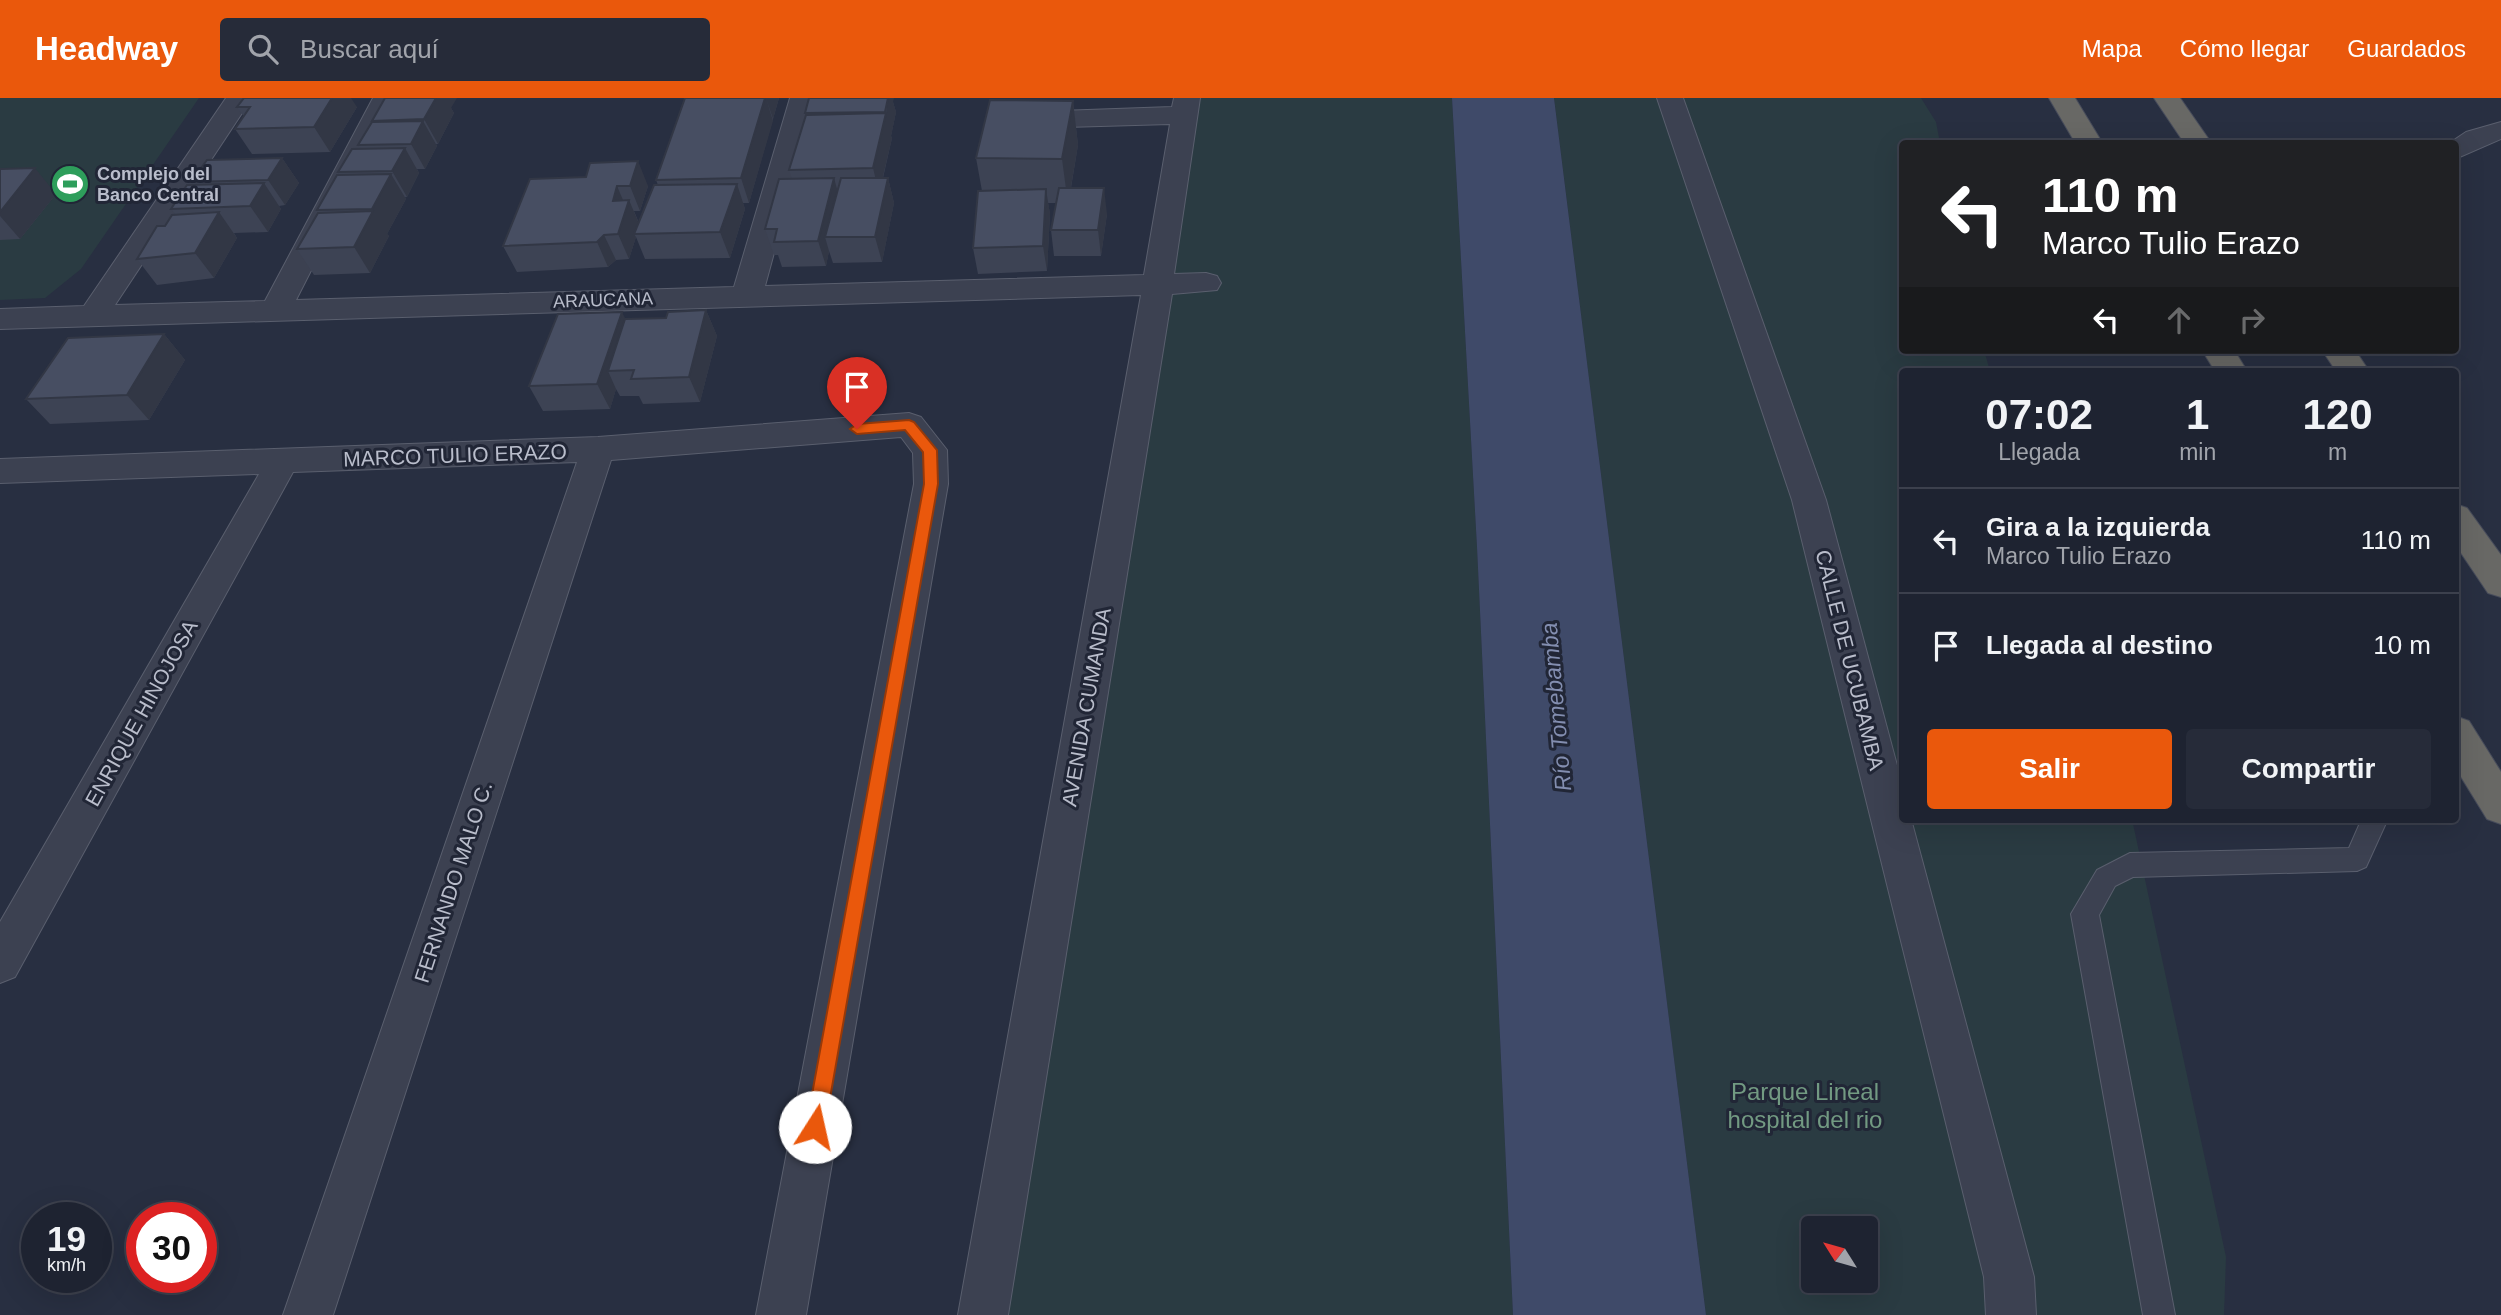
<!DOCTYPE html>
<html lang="es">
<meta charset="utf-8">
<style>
body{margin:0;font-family:Arial,sans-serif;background:#262b39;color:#f1f3f6;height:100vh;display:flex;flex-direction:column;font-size:26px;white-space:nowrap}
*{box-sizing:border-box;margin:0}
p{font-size:23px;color:#a1a4ab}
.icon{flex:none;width:38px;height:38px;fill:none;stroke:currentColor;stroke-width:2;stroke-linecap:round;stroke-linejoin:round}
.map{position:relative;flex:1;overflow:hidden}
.side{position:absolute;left:1899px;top:270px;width:560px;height:455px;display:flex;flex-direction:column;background:#1e2331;border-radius:7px;box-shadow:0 7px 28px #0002,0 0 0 2px #3c404d}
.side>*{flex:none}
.top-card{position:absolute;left:1899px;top:42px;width:560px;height:214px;border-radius:7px;box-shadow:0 7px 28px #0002,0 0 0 2px #3c404d;background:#202124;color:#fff;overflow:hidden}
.needle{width:46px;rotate:307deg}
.buttons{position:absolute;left:1801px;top:1118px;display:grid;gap:14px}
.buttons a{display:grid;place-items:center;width:77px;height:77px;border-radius:7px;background:#1e2331;box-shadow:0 7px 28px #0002,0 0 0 2px #3c404d;font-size:35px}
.speed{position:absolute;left:21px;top:1104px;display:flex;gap:14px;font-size:35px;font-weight:700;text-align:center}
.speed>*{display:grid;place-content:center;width:91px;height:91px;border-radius:50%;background:#1e2331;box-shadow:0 7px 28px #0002,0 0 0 2px #3c404d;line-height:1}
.speed small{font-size:18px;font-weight:400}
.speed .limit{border:10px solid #d22;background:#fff;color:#111}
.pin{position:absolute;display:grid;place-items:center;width:60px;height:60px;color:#fff;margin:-72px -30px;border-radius:50% 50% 50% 0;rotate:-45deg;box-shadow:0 0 7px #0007}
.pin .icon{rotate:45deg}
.me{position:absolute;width:77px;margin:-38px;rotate:10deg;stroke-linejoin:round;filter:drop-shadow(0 0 5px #0008)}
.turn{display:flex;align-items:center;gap:24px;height:147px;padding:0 28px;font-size:32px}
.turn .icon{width:91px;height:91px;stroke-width:2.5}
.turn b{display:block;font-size:49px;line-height:60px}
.lanes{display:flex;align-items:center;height:66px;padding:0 28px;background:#0003;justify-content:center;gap:35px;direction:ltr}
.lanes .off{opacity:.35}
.eta{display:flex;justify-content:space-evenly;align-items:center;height:119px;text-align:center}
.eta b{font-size:42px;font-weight:800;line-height:49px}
.action{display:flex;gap:14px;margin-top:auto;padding:14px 28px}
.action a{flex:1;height:80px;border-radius:7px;background:#ea580c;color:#fff;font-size:28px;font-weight:800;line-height:80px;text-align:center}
.action a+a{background:#262b39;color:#f1f3f6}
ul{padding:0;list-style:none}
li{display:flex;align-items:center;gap:21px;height:105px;padding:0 28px;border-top:2px solid #3c404d}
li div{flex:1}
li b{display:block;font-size:26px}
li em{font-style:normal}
header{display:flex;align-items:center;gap:42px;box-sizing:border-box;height:98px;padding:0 35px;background:#ea580c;color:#fff}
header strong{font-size:33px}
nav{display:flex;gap:38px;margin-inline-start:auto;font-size:24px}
.search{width:490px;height:63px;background:#262b39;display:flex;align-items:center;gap:18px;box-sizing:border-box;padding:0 24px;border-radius:7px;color:#a1a4ab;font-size:26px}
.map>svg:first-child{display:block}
</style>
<header>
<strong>Headway</strong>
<div class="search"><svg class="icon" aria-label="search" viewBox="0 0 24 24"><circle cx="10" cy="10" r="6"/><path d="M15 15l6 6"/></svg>Buscar aquí</div>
<nav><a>Mapa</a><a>Cómo llegar</a><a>Guardados</a></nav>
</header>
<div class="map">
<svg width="2501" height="1217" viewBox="0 0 2501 1217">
<rect width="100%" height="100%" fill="#282f41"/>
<path fill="#2a3b42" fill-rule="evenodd" d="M 0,0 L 199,0 L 81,171 L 45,200 L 0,202 Z
M 1187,0 L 1452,0 L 1477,449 L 1513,1217 L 983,1217 Z
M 1554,0 L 1921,0 L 1936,24 L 1940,45 L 1902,46 L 1902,252 L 1984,252 L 1990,273 L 1902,273 L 1902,721 L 2132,721 L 2226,1159 L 2224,1217 L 1706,1217 ZM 1813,1130 L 1866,1130 L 1866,1183 L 1813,1183 Z"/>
<path fill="#3f4a69" d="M 1452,0 L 1554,0 L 1706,1217 L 1513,1217 L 1477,449 Z"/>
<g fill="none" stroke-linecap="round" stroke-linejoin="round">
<defs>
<path id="service" d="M 2359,721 L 2385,721 L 2386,725 L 2366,769 L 2357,773 L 2133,779 L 2115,788 L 2099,817 L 2175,1217 L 2143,1217 L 2071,816 L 2097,772 L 2130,755 L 2349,750 L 2360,725 Z"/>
<path id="minor" d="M 226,0 L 252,0 L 115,207 L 265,203 L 373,0 L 399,0 L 296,202 L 734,189 L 790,0 L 816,0 L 765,188 L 1144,177 L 1170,26 L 1031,30 L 1022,28 L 1018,22 L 1022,16 L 1031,14 L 1172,9 L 1174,0 L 1200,0 L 1174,176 L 1206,175 L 1217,178 L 1221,185 L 1217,192 L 1172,196 L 1008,1217 L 958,1217 L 1141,197 L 0,231 L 0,211 L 84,208 Z
M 1657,0 L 1683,0 L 1826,402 L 1902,686 L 1902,721 L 1911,721 L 2034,1179 L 2036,1217 L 1986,1217 L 1984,1179 L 1792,402 Z
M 2501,24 L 2501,41 L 2455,61 L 2455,46 L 2448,46 L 2466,34 Z
M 909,315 L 921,319 L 947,352 L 948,386 L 806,1217 L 756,1217 L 914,386 L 913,355 L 901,339 L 611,362 L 333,1217 L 283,1217 L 577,364 L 293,374 L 15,879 L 0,885 L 0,824 L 259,376 L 0,385 L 0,361 L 598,339 Z"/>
<path id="trunk" d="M 2049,0 L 2075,0 L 2103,46 L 2076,46 Z
M 2154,0 L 2180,0 L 2212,46 L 2185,46 Z
M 2202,252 L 2234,252 L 2247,273 L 2215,273 Z
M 2322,252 L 2355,252 L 2369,273 L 2336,273 Z
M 2455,406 L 2467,410 L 2501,457 L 2501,499 L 2488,495 L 2455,446 Z
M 2455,618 L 2469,623 L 2501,674 L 2501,726 L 2487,721 L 2455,669 Z"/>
</defs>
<use href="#service" stroke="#5a5f6e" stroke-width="2"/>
<use href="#minor" stroke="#5a5f6e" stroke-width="2"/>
<use href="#trunk" stroke="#474c5b" stroke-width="2"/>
<use href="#service" fill="#3c4151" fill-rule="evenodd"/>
<use href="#minor" fill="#3c4151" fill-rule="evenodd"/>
<use href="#trunk" fill="#686865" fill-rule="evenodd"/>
</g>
<path fill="#3d4354" d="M 685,0 L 779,0 L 749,105 L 743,105 L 745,111 L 730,160 L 645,161 L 636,139 L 629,161 L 616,162 L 608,169 L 517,174 L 503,148 L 586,79 L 648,88 L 640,113 L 634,113 L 639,125 L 658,87 L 656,82 Z
M 1073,3 L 1078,47 L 1071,90 L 1107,116 L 1101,158 L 1054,158 L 1051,132 L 1056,105 L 1048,105 L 1050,116 L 1047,173 L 978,176 L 973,150 L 982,93 L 976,60 Z
M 893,4 L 896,14 L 891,38 L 892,40 L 883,80 L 888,80 L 894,105 L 882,164 L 833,165 L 829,153 L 826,168 L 782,169 L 778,157 L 774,157 L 765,131 L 792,81 L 789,72 L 805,18 L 805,15 Z
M 237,9 L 357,9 L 330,54 L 252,56 L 235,31 L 244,19 Z
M 451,10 L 454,15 L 438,46 L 436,46 L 437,48 L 425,71 L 417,71 L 419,75 L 407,99 L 405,99 L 406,101 L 387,136 L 389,138 L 370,175 L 314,177 L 297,151 L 318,114 L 317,112 L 340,77 L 338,74 L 361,51 L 358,47 L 373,24 L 372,23 Z
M 282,60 L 299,85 L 285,107 L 279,108 L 281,111 L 268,134 L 234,135 L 237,140 L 214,180 L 157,187 L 137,161 L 176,117 L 171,111 L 194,87 L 191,84 Z
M 0,71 L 56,96 L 20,141 L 0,142 Z
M 706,212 L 717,238 L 700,304 L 643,306 L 639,298 L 620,298 L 616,291 L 610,311 L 543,313 L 529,288 L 625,221 L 666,220 Z
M 164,236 L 185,262 L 149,322 L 50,326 L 26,301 Z"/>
<path fill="#323745" d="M 332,0 L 351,0 L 357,9 L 330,54 L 314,29 Z
M 436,0 L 457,0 L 451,10 L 454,15 L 438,46 L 424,21 Z
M 765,0 L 766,0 L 773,23 L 749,105 L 741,80 Z
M 766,0 L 779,0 L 773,21 Z
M 888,0 L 894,0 L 893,4 L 896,14 L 891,38 L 892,40 L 879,95 L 873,70 L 886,16 Z
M 1073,3 L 1078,47 L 1068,106 L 1062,61 Z
M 423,23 L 437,48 L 425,71 L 411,46 Z
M 405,50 L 419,75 L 407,99 L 392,73 Z
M 282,60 L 299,85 L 285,107 L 268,82 Z
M 638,63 L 648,88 L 640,113 L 630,88 Z
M 35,70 L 56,96 L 20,141 L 0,118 L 0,114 Z
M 391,76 L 406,101 L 387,136 L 372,111 Z
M 834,80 L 841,105 L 825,139 L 829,153 L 826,168 L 818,143 Z
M 888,80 L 894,105 L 882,164 L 875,139 Z
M 264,85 L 281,111 L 268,134 L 250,108 Z
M 737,86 L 745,111 L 730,160 L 720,134 Z
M 617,88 L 626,109 L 629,102 L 640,128 L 634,136 L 636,139 L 629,161 L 618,136 L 613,103 Z
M 1104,90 L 1107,116 L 1101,158 L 1098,132 Z
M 1046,91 L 1050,116 L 1047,173 L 1043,148 Z
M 373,113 L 389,138 L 370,175 L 354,149 Z
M 219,114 L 237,140 L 214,180 L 195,155 Z
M 604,137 L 616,162 L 608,169 L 597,144 Z
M 706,212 L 717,238 L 700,304 L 689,279 Z
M 622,214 L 634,239 L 608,273 L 616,291 L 610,311 L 597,286 Z
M 164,236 L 185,262 L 149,322 L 127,297 Z"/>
<path fill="#474e62" stroke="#323745" stroke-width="2" d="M 244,0 L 332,0 L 314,29 L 235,31 L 250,9 L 237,9 Z
M 385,0 L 436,0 L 424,21 L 372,23 Z
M 685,0 L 765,0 L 741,80 L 656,82 Z
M 809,0 L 888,0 L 885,14 L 805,15 Z
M 990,2 L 1073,3 L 1062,61 L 976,60 Z
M 886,15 L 873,70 L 789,72 L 806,17 Z
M 423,23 L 411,46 L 358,47 L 372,24 Z
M 405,50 L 392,73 L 338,74 L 352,51 Z
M 282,60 L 268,82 L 191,84 L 207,62 Z
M 638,63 L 630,88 L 617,88 L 613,103 L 629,102 L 618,136 L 604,137 L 597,144 L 503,148 L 530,81 L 586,79 L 590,65 Z
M 35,70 L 0,114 L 0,71 Z
M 391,76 L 372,111 L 317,112 L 337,77 Z
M 834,80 L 818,143 L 774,144 L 777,131 L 765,131 L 779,81 Z
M 841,80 L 888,80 L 875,139 L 825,139 Z
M 264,85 L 250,108 L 171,111 L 187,87 Z
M 737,86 L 720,134 L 634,136 L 654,87 Z
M 1059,90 L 1104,90 L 1098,132 L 1051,132 Z
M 1046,91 L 1043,148 L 973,150 L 978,93 Z
M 373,113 L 354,149 L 297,151 L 318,115 Z
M 219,114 L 195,155 L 137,161 L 157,128 L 165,128 L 172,117 Z
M 706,212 L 689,279 L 631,281 L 634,272 L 608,273 L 625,221 L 666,220 L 668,214 Z
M 622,214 L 597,286 L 529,288 L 558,216 Z
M 164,236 L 127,297 L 26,301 L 68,240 Z"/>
<path fill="#ea580c" stroke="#983908" stroke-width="2" d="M 909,322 L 914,324 L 937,352 L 938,386 L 825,1029 L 822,1036 L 815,1039 L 808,1036 L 806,1029 L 924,386 L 923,354 L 905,332 L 857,336 L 850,331 L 857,326 Z"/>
<defs>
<symbol id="stadium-disc" viewBox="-11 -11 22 22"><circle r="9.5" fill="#2e9e5b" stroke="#212636"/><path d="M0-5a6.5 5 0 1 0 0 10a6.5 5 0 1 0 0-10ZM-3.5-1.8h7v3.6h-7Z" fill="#fff"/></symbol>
</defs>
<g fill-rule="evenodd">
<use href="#stadium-disc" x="48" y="64" width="44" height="44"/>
</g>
<g text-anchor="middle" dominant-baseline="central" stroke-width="6" stroke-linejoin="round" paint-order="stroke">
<g font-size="18" font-weight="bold" fill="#b9bdcb" stroke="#212636" text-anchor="start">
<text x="97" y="76">Complejo del<tspan x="97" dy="21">Banco Central</tspan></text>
</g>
<g font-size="18" fill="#b9bdcb" stroke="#212636">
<text transform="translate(603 202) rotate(-2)">ARAUCANA</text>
</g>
<g font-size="21" fill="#b9bdcb" stroke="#212636">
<text transform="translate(455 357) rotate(-2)">MARCO TULIO ERAZO</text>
<text transform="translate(1850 562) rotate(76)">CALLE DE UCUBAMBA</text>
<text transform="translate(1086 609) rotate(-80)">AVENIDA CUMANDA</text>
<text transform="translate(141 615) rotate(-61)">ENRIQUE HINOJOSA</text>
<text transform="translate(453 784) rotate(-72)">FERNANDO MALO C.</text>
</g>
<g font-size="23" font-style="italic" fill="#838eb0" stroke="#212636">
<text transform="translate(1556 609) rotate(-95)">Río Tomebamba</text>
</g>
<g font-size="24" fill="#729a82" stroke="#212636">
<text x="1805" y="993">Parque Lineal<tspan x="1805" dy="28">hospital del rio</tspan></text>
</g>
</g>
</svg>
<div class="buttons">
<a><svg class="needle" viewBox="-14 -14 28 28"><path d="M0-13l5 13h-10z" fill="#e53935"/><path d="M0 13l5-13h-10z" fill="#a1a4ab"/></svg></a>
</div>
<div class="speed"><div>19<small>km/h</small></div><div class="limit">30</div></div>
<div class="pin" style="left:857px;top:331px;background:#d93025"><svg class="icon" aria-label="arrive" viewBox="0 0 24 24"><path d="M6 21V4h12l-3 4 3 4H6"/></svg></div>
<svg class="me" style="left:815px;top:1029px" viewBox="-20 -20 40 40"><circle r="19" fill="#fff"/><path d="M0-13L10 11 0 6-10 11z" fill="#ea580c"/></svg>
<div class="top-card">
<div class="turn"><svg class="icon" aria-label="left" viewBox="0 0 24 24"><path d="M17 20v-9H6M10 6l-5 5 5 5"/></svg><div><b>110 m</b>Marco Tulio Erazo</div></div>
<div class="lanes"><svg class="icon" aria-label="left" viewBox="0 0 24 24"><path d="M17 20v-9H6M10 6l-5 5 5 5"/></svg><svg class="icon off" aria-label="ahead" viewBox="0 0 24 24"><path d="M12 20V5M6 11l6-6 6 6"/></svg><svg class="icon off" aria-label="right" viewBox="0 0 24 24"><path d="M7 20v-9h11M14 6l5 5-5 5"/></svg></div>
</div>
<section class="side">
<div class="eta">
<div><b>07:02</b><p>Llegada</p></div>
<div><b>1</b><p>min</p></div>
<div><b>120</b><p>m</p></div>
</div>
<ul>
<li><svg class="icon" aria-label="left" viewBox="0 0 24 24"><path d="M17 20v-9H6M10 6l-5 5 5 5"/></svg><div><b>Gira a la izquierda</b><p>Marco Tulio Erazo</p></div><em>110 m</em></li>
<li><svg class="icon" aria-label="arrive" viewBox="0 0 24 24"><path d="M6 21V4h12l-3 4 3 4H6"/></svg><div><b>Llegada al destino</b></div><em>10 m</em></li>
</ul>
<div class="action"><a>Salir</a><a>Compartir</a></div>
</section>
</div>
